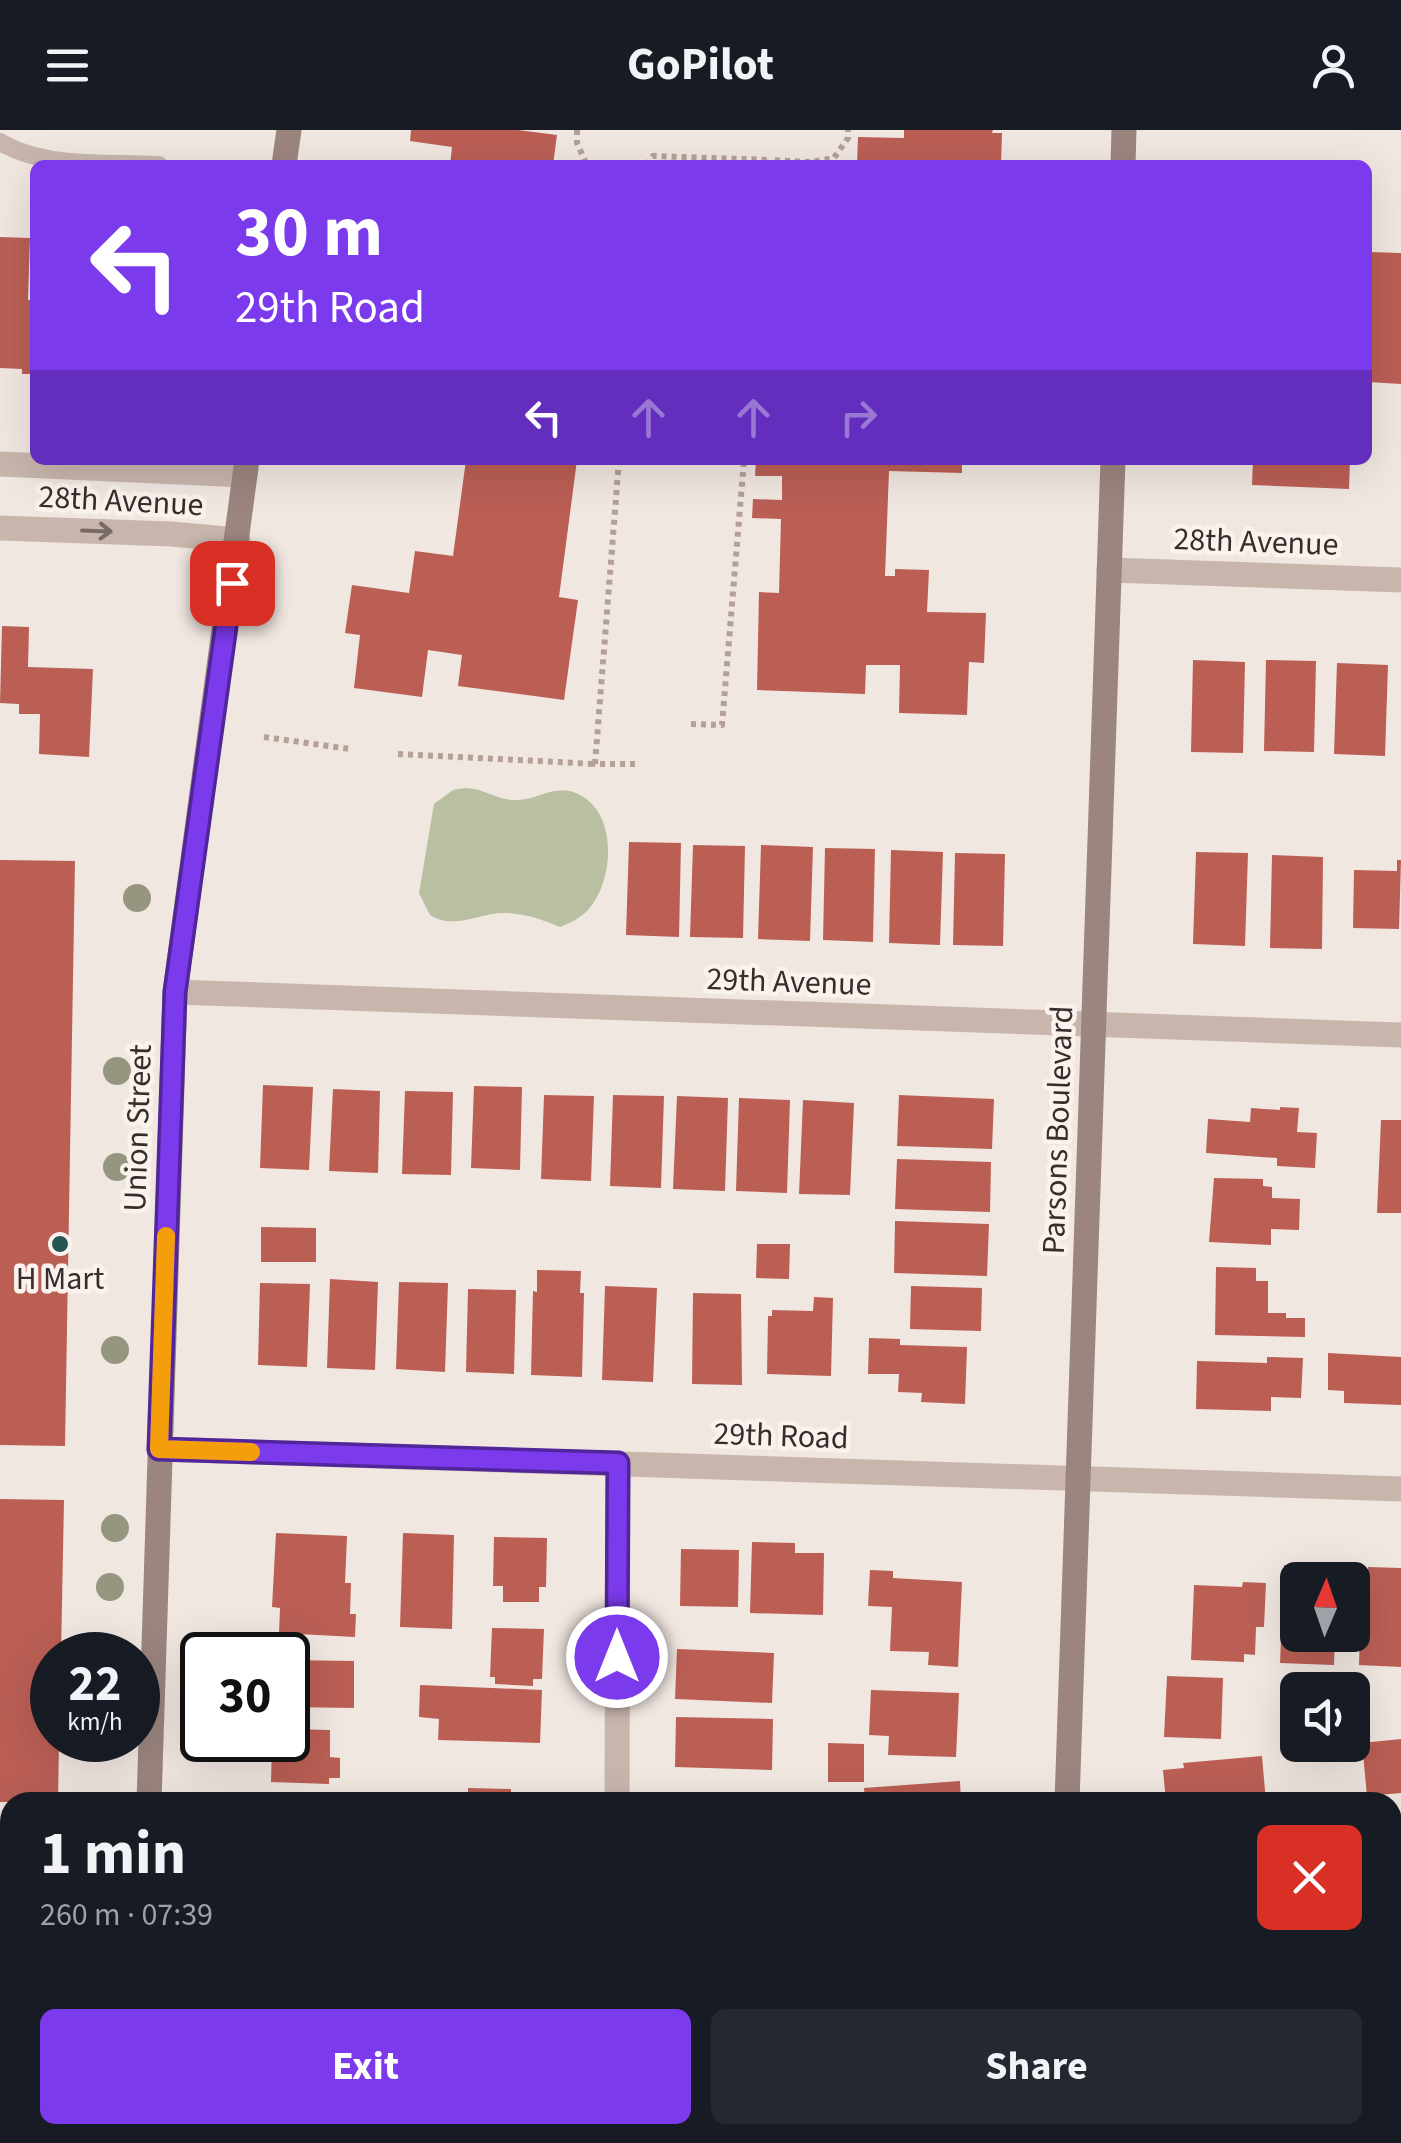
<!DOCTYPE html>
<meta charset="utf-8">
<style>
body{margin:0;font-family:"Source Sans 3",sans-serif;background:#242831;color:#f1f3f6;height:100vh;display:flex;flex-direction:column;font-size:38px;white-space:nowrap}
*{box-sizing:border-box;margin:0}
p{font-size:32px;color:#9ea1a6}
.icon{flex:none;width:55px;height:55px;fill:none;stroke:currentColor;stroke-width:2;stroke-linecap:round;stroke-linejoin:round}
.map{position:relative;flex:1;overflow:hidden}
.drawer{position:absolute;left:0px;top:1662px;width:1402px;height:352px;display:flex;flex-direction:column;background:#171b24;border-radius:30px 30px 0 0;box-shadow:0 10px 40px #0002}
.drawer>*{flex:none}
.guide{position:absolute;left:30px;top:30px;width:1342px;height:305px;border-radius:15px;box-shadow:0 10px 40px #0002;background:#7c3aed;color:#fff;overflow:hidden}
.needle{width:65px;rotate:2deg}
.buttons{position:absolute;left:1280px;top:1432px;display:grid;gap:20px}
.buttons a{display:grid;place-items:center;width:90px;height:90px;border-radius:15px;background:#171b24;box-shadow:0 10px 40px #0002;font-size:50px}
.speed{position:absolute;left:30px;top:1502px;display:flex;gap:20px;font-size:50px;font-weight:700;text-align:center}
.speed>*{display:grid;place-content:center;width:130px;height:130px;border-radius:50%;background:#171b24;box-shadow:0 10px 40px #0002;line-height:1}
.speed small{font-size:25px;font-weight:400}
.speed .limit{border:5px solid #111;border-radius:15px;background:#fff;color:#111}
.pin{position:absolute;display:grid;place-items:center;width:85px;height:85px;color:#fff;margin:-42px;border-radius:20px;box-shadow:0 5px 15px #0006}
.me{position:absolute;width:110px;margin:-55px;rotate:0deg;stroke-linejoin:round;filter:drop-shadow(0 0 8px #0008)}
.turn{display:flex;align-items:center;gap:35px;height:210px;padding:0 40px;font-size:45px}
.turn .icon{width:130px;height:130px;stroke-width:2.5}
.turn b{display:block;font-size:70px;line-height:85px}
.lanes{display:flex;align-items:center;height:95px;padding:0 40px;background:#0003;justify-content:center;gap:50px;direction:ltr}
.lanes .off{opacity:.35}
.round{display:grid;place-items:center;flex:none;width:105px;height:105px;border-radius:15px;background:#242831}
.overview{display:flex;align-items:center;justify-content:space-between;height:170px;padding:0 40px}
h1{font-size:60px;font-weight:700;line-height:75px}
.cta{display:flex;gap:20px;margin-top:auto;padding:20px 40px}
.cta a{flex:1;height:115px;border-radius:15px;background:#7c3aed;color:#fff;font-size:40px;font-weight:700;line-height:115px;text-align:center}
.cta a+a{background:#242831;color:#f1f3f6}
header{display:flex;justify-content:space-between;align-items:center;height:130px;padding:0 40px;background:#171b24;font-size:45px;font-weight:700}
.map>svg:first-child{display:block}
</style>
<header><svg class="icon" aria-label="menu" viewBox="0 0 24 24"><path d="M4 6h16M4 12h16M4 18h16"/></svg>GoPilot<svg class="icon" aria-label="person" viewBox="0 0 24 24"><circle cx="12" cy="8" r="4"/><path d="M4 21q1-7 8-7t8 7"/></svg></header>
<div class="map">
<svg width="1401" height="2013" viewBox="0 0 1401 2013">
<rect width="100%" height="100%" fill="#f1e7e1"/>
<path fill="#b9bfa1" d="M 465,658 C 484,658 498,671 517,670 C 539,670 555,653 578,664 C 617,682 614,745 592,775 C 584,786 573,792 560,797 C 543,790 526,784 507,783 C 478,782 456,801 430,785 L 419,763 L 434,674 L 453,660 Z"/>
<path fill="#bb5f55" d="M 411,0 L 518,0 L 557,5 L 553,35 L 450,35 L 452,17 L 410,11 Z
M 904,0 L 993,0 L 992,3 L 1002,3 L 1001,35 L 857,35 L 858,7 L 904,8 Z
M 0,107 L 30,108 L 28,170 L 35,170 L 35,244 L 22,244 L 22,239 L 0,238 Z
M 1368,122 L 1401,123 L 1401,254 L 1368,252 Z
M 466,330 L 577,330 L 559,467 L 578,470 L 564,570 L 458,556 L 462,525 L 428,520 L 422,567 L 354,558 L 360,505 L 345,503 L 352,455 L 409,463 L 415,421 L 453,426 Z
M 756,330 L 962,330 L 962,343 L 889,341 L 885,446 L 895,446 L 895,439 L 929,440 L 927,482 L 986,483 L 984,533 L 969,532 L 967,585 L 899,583 L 900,535 L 866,535 L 865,564 L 757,560 L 759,462 L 779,463 L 781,389 L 752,388 L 753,369 L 782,370 L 782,346 L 755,346 Z
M 1253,330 L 1350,330 L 1349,359 L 1252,355 Z
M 2,496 L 29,497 L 28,537 L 93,539 L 89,627 L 39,624 L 40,584 L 19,584 L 19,574 L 0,573 Z
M 1193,530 L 1245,532 L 1243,623 L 1191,622 Z
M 1266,530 L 1316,531 L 1314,622 L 1264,621 Z
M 1337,533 L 1388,535 L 1385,626 L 1334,624 Z
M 629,712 L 681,713 L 679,807 L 626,805 Z
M 693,715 L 745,716 L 743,808 L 690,807 Z
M 761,715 L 813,717 L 810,811 L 758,809 Z
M 825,718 L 875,719 L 873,812 L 823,810 Z
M 891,720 L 943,722 L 940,815 L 889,813 Z
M 1196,722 L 1248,723 L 1245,816 L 1193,814 Z
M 955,723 L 1005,724 L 1003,816 L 953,815 Z
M 1272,725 L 1323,727 L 1322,819 L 1270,818 Z
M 0,730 L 75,731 L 65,1316 L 0,1315 Z
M 1397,730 L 1401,730 L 1399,799 L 1353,798 L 1354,740 L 1397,741 Z
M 263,955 L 313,957 L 309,1040 L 260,1038 Z
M 474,956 L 522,957 L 520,1040 L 471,1038 Z
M 333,959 L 380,961 L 378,1043 L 329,1041 Z
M 405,961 L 453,962 L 451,1045 L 402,1044 Z
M 544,965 L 594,966 L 591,1051 L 541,1049 Z
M 613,965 L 664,966 L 661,1058 L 610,1056 Z
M 899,965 L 994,969 L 992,1019 L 897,1016 Z
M 677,966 L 728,968 L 725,1061 L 673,1059 Z
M 739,968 L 790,970 L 787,1063 L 736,1061 Z
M 803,970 L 854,973 L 850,1065 L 799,1064 Z
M 1280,977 L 1299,978 L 1297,1002 L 1317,1003 L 1315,1038 L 1277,1036 L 1277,1028 L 1206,1023 L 1208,989 L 1250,992 L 1251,978 L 1280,980 Z
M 1381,990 L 1401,990 L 1401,1083 L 1377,1083 Z
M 897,1029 L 991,1032 L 990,1082 L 895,1079 Z
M 1214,1048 L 1263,1049 L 1263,1056 L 1272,1057 L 1272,1068 L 1300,1069 L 1299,1100 L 1271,1099 L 1271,1115 L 1209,1112 Z
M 895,1091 L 989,1094 L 987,1146 L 894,1143 Z
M 261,1097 L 316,1098 L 316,1132 L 261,1132 Z
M 757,1114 L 790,1114 L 789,1149 L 756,1148 Z
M 1216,1137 L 1256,1138 L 1256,1151 L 1268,1151 L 1268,1183 L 1286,1183 L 1286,1188 L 1305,1188 L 1305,1207 L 1215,1205 Z
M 537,1140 L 581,1141 L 580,1163 L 584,1163 L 582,1247 L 531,1245 L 533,1161 L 537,1162 Z
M 330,1149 L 378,1152 L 375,1240 L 327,1238 Z
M 399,1152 L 448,1153 L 445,1242 L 396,1239 Z
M 260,1153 L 310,1154 L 307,1237 L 258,1235 Z
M 605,1156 L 657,1158 L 653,1252 L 602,1250 Z
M 911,1156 L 982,1158 L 981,1201 L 910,1199 Z
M 468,1159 L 516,1160 L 514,1244 L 466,1242 Z
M 693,1163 L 741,1164 L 742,1255 L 692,1254 Z
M 814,1167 L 833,1168 L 831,1246 L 767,1244 L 768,1186 L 772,1186 L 772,1180 L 813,1181 Z
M 869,1208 L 900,1209 L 900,1215 L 967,1217 L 965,1274 L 921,1272 L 922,1263 L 898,1262 L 899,1244 L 868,1244 Z
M 1328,1223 L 1401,1227 L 1401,1275 L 1344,1273 L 1344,1261 L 1328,1260 Z
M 1267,1227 L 1303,1228 L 1301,1268 L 1271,1267 L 1271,1281 L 1196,1279 L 1197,1231 L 1267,1233 Z
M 0,1369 L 64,1370 L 61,1525 L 52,1525 L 52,1610 L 59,1610 L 58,1672 L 0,1672 Z
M 276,1403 L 347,1406 L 345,1453 L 351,1453 L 350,1484 L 356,1484 L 355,1507 L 279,1503 L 280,1478 L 272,1477 Z
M 403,1403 L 454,1405 L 452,1499 L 400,1497 Z
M 494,1407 L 547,1408 L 546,1457 L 539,1457 L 539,1472 L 503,1472 L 503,1456 L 493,1456 Z
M 752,1412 L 795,1413 L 795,1423 L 824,1423 L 823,1485 L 750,1483 Z
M 681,1419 L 739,1420 L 738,1477 L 680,1476 Z
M 1284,1435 L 1330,1436 L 1329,1450 L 1298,1450 L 1298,1505 L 1335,1505 L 1334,1535 L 1280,1533 Z
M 1368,1437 L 1401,1438 L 1401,1537 L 1359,1535 L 1361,1457 L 1368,1457 Z
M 870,1440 L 893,1441 L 893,1448 L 962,1452 L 958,1537 L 928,1535 L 929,1522 L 890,1521 L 892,1477 L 868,1476 Z
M 1243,1452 L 1266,1453 L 1264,1497 L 1256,1497 L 1255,1525 L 1244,1524 L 1244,1532 L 1191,1530 L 1194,1455 L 1242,1457 Z
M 492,1498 L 544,1499 L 542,1549 L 533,1549 L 533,1556 L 495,1554 L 495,1547 L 490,1547 Z
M 677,1519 L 774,1523 L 772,1573 L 675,1569 Z
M 288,1530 L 354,1531 L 354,1578 L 288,1577 Z
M 1167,1546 L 1223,1548 L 1221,1609 L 1164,1607 Z
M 420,1555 L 542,1560 L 540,1613 L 438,1610 L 439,1589 L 419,1587 Z
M 871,1560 L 959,1563 L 956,1627 L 888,1625 L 889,1606 L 869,1605 Z
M 676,1587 L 773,1589 L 772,1640 L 675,1637 Z
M 288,1599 L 330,1600 L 330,1627 L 340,1628 L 340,1648 L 329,1648 L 329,1654 L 271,1652 L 272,1610 L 288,1610 Z
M 1401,1609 L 1401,1663 L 1367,1666 L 1362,1613 Z
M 828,1613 L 864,1614 L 864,1652 L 828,1652 Z
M 1262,1626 L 1266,1672 L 1166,1672 L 1163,1640 L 1184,1638 L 1183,1633 Z
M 960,1651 L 961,1672 L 865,1672 L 864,1658 Z
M 468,1658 L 511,1659 L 511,1672 L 468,1672 Z
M 273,1664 L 325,1667 L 325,1672 L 273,1672 Z
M 0,1738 L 10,1738 L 10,1843 L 0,1842 Z
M 1401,1863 L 1401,1967 L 1392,1969 L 1392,1864 Z
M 451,2005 L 528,2005 L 528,2013 L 450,2013 Z
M 840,2005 L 889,2005 L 889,2013 L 840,2013 Z
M 909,2005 L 959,2005 L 959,2013 L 910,2013 Z"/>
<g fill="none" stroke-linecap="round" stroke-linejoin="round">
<path stroke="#b4a097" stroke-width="6" stroke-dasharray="5 5" stroke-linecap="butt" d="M 577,0 L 577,13 L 587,35
M 646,35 L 653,26 L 770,30
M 769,35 L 770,30 L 811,32 L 834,28 L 848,8 L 848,0
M 619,330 L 595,634 L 636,634
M 691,594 L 722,595 L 744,330
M 264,607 L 350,619
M 398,624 L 595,634"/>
<path stroke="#c8b6ad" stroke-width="18" d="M 0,12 C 45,39 108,32 159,35"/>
<path stroke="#c8b6ad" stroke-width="25" d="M 0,334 L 245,345
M 0,398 L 171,404 L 238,410
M 1109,440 L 1401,450
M 175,862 L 1401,905
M 159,1319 L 1401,1359
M 617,1672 L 618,1333
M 0,1937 L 10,1937
M 616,2013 L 616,2005"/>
<path stroke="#9c857f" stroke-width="25" d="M 284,35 L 289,0
M 1123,35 L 1124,0
M 149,1672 L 175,862 L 247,330
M 1067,1672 L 1113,330
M 140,2013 L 140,2005
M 1055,2013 L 1055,2005"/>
</g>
<g fill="#969680">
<circle cx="137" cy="768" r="14"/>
<circle cx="117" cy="941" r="14"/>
<circle cx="117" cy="1037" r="14"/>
<circle cx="115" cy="1220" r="14"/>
<circle cx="115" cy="1398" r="14"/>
<circle cx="110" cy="1457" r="14"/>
</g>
<defs><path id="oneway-shaft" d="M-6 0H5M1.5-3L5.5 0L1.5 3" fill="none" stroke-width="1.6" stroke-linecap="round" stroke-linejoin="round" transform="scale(2.5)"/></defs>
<use stroke="#786b66" href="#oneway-shaft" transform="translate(97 401) rotate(2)"/>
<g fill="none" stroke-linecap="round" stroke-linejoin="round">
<defs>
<path id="route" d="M 232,453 L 175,862 L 159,1319 L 618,1333 L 617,1527"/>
</defs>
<use href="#route" stroke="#51269a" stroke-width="25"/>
<use href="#route" stroke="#7c3aed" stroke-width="18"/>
<path stroke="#f59e0b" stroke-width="18" d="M 166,1106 L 159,1319 L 251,1322"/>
</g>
<circle fill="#245552" stroke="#f9f2ed" stroke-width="4" cx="60" cy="1114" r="10"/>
<g text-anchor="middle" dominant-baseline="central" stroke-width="9" stroke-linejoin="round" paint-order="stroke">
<g font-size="32" fill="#372d2b" stroke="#f9f2ed">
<text transform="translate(121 371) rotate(3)">28th Avenue</text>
<text transform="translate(1256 412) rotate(2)">28th Avenue</text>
<text transform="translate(789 852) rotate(2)">29th Avenue</text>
<text transform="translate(138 998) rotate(-88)">Union Street</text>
<text transform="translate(1058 1000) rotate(-88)">Parsons Boulevard</text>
<text transform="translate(781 1306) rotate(2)">29th Road</text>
</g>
<g font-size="32" fill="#372d2b" stroke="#f9f2ed">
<text x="60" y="1149">H Mart</text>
</g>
</g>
</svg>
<div class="buttons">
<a><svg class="needle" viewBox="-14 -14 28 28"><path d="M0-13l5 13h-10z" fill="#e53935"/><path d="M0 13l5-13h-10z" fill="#9ea1a6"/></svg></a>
<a><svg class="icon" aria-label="sound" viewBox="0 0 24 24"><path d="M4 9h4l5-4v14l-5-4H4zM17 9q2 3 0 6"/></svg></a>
</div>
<div class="speed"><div>22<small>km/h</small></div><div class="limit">30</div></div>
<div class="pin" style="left:232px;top:453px;background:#d93025"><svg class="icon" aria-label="arrive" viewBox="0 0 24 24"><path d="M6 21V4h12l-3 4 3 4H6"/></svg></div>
<svg class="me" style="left:617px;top:1527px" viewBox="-20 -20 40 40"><circle r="17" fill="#7c3aed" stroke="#fff" stroke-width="3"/><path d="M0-11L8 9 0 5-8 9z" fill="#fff"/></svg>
<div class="guide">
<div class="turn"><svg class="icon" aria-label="left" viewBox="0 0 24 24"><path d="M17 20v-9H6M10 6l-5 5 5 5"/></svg><div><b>30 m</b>29th Road</div></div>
<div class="lanes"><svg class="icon" aria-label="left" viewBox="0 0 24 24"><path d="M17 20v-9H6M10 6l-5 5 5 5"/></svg><svg class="icon off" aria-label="ahead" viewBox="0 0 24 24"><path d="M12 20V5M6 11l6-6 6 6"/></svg><svg class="icon off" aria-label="ahead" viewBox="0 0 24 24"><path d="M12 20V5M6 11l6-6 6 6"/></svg><svg class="icon off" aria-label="right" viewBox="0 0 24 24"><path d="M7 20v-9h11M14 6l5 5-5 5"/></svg></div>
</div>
<section class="drawer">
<div class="overview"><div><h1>1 min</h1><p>260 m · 07:39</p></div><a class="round" style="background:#d93025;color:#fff"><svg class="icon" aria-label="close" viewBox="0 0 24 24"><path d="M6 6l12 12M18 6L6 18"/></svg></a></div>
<div class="cta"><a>Exit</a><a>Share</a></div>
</section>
</div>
